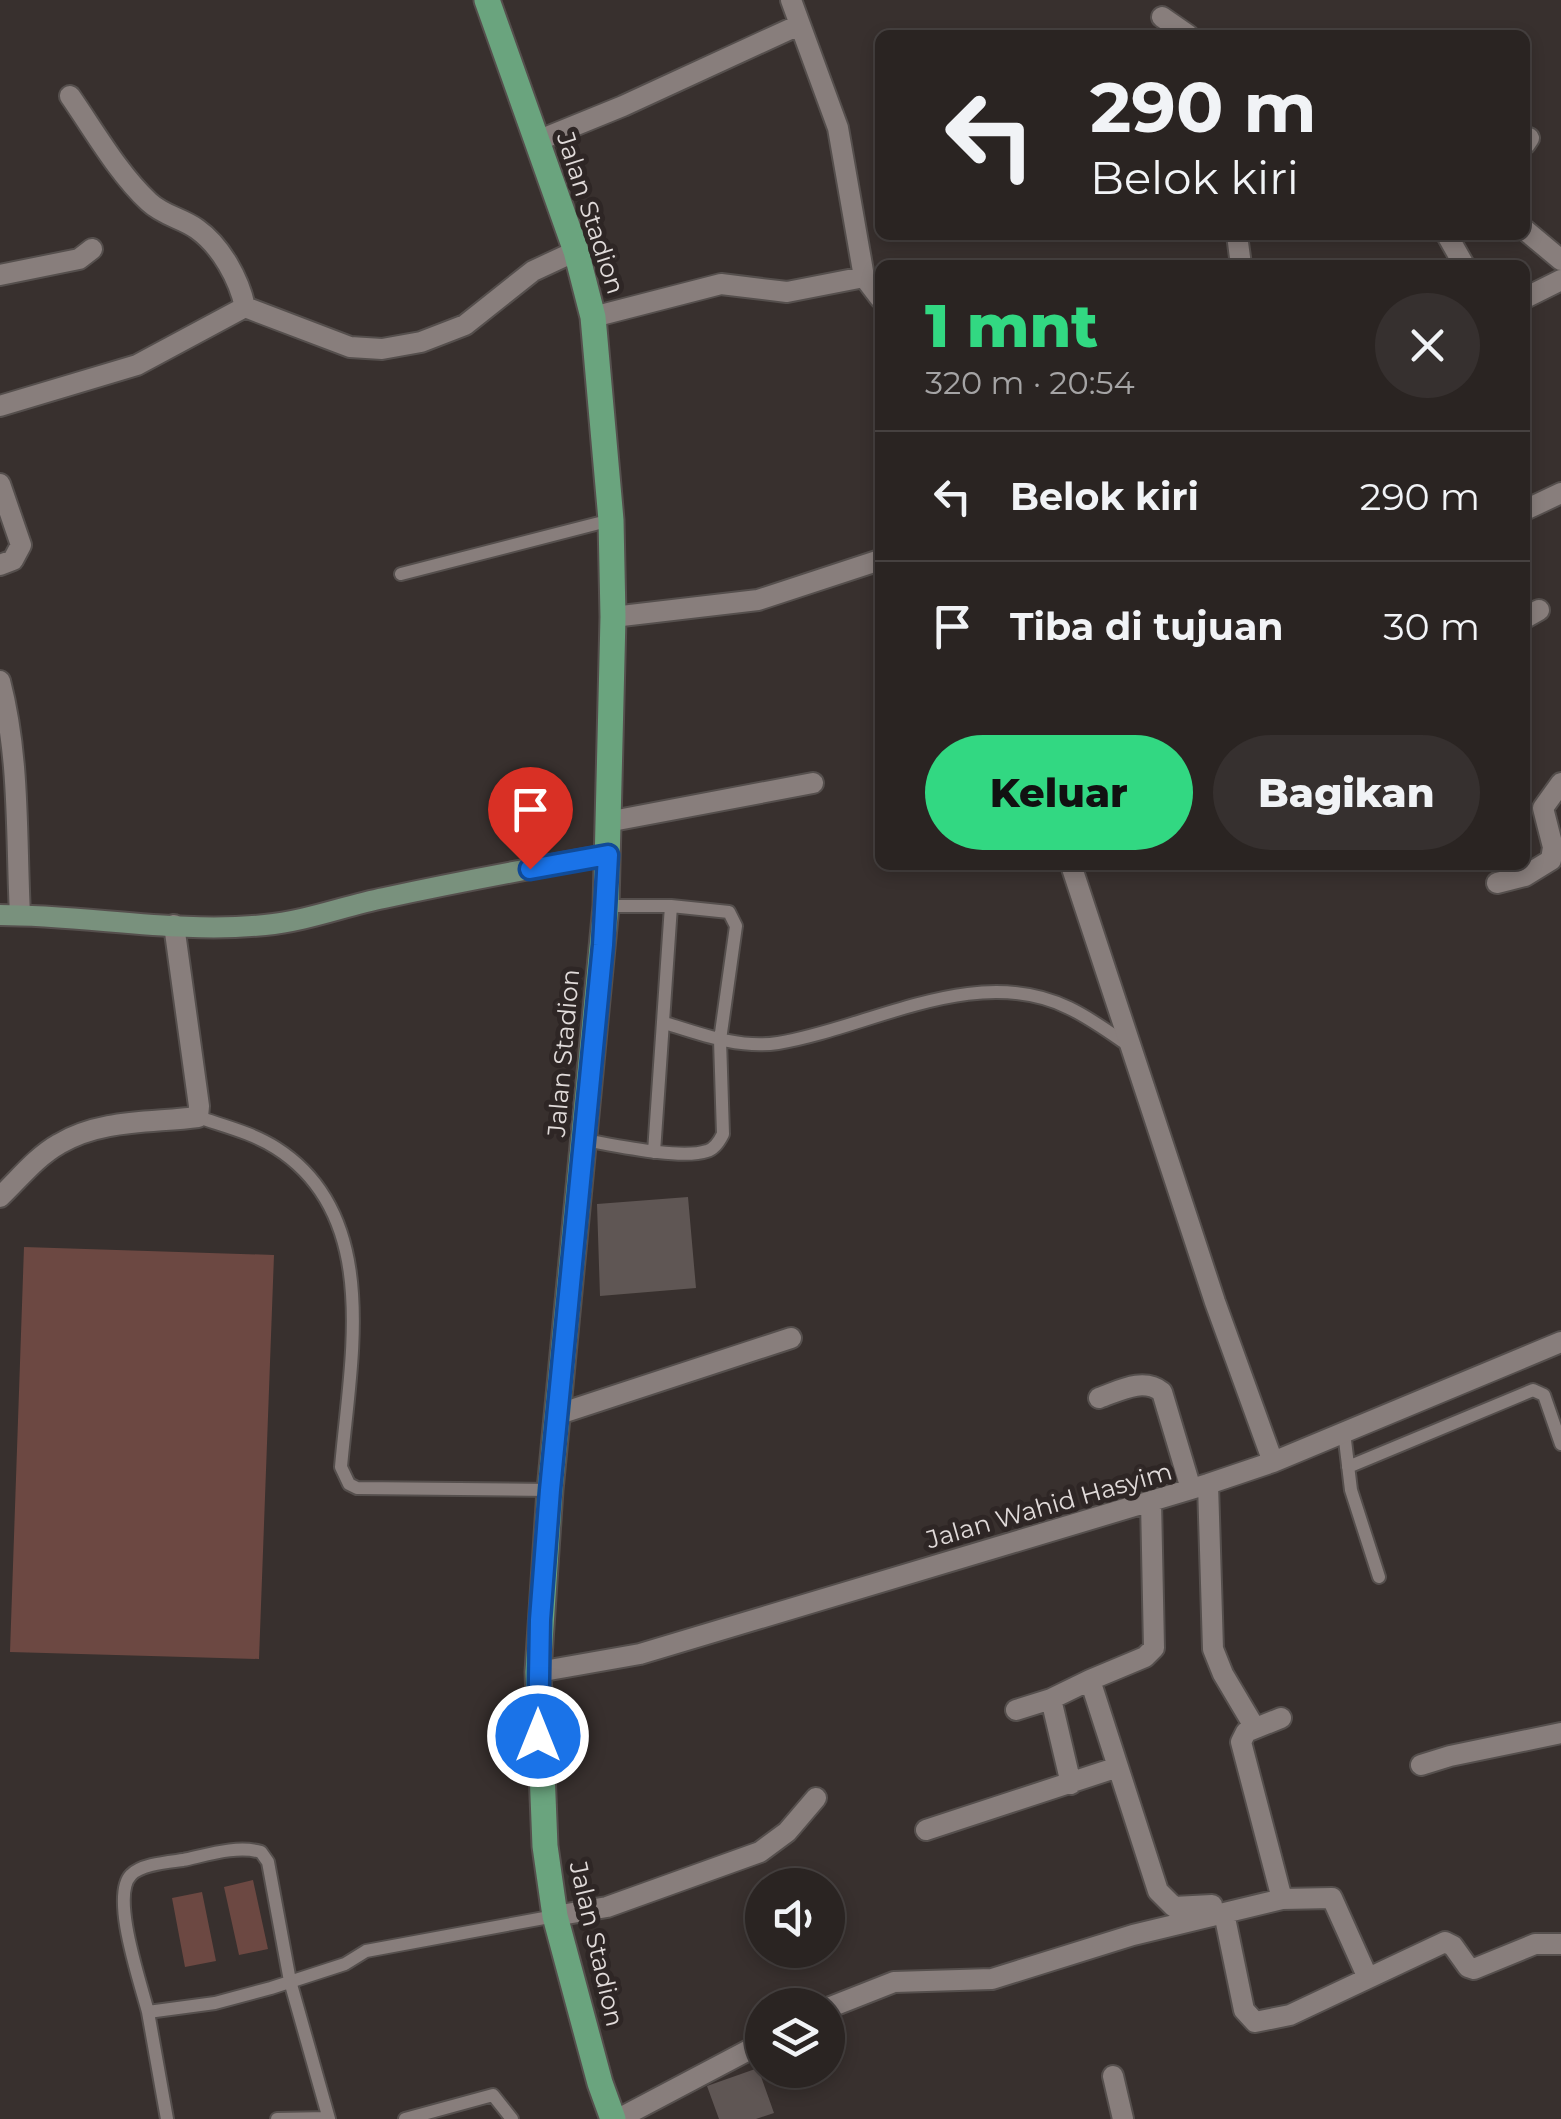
<!DOCTYPE html>
<html lang="id">
<meta charset="utf-8">
<style>
body{margin:0;font-family:Montserrat,sans-serif;background:#36302f;color:#f1f3f6;height:100vh;display:flex;flex-direction:column;font-size:38px;white-space:nowrap}
*{box-sizing:border-box;margin:0}
p{font-size:32px;color:#a5a4a5}
.icon{flex:none;width:55px;height:55px;fill:none;stroke:currentColor;stroke-width:2;stroke-linecap:round;stroke-linejoin:round}
.map{position:relative;flex:1;overflow:hidden}
.side{position:absolute;left:875px;top:260px;width:655px;height:610px;display:flex;flex-direction:column;background:#2a2422;border-radius:15px;box-shadow:0 5px 15px #0003,0 0 0 2px #464140}
.side>*{flex:none}
.banner{position:absolute;left:875px;top:30px;width:655px;height:210px;border-radius:15px;box-shadow:0 5px 15px #0003,0 0 0 2px #464140;background:#2a2422;color:#f1f3f6;overflow:hidden}
.tools{position:absolute;left:745px;top:1868px;display:grid;gap:20px}
.tools a{display:grid;place-items:center;width:100px;height:100px;border-radius:50%;background:#2a2422;box-shadow:0 5px 15px #0003,0 0 0 2px #464140;font-size:50px}
.pin{position:absolute;display:grid;place-items:center;width:85px;height:85px;color:#fff;margin:-102px -42px;border-radius:50% 50% 50% 0;rotate:-45deg;box-shadow:0 0 10px #0007}
.pin .icon{rotate:45deg}
.me{position:absolute;width:110px;margin:-55px;rotate:0deg;stroke-linejoin:round;filter:drop-shadow(0 0 8px #0008)}
.turn{display:flex;align-items:center;gap:35px;height:210px;padding:0 50px;font-size:45px}
.turn .icon{width:130px;height:130px;stroke-width:2.5}
.turn b{display:block;font-size:70px;line-height:85px}
.round{display:grid;place-items:center;flex:none;width:105px;height:105px;border-radius:52px;background:#36302f}
.summary{display:flex;align-items:center;justify-content:space-between;height:170px;padding:0 50px}
h1{font-size:60px;font-weight:800;line-height:75px;color:#32d882}
.action{display:flex;gap:20px;margin-top:auto;padding:20px 50px}
.action a{flex:1;height:115px;border-radius:60px;background:#32d882;color:#111;font-size:40px;font-weight:800;line-height:115px;text-align:center}
.action a+a{background:#36302f;color:#f1f3f6}
ul{padding:0;list-style:none}
li{display:flex;align-items:center;gap:30px;height:130px;padding:0 50px;border-top:2px solid #464140}
li div{flex:1}
li b{display:block;font-size:38px}
li em{font-style:normal}
.map>svg:first-child{display:block}
</style>
<div class="map">
<svg width="1561" height="2119" viewBox="0 0 1561 2119">
<rect width="100%" height="100%" fill="#38302e"/>
<path fill="#6c4842" d="M 24,1247 L 274,1255 L 259,1659 L 10,1652 Z
M 253,1880 L 268,1949 L 239,1955 L 224,1887 Z
M 202,1892 L 216,1961 L 185,1967 L 172,1898 Z"/>
<path fill="#5f5654" d="M 688,1197 L 696,1288 L 600,1296 L 597,1204 Z
M 758,2068 L 774,2113 L 756,2119 L 719,2119 L 707,2086 Z"/>
<g fill="none" stroke-linecap="round" stroke-linejoin="round">
<defs>
<path id="service" d="M 401,574 L 611,520
M 665,1023 C 700,1034 740,1049 778,1043 C 870,1028 976,962 1069,1008 C 1090,1018 1109,1032 1128,1045
M 198,1117 C 224,1126 253,1133 276,1148 C 383,1216 350,1361 341,1467 L 349,1484 L 357,1488 L 550,1490
M 585,1140 C 614,1145 681,1160 707,1151 C 715,1149 720,1140 723,1134 L 720,1040 L 736,926 L 729,912 L 671,906 L 606,906
M 654,1152 L 671,906
M 1344,1432 L 1351,1490 L 1379,1577
M 1348,1467 L 1533,1390 L 1544,1395 L 1561,1444
M 148,2012 L 167,2119
M 277,2119 L 328,2118
M 329,2119 L 290,1981 L 268,1862 L 261,1852 C 237,1845 207,1855 183,1860 C 169,1862 141,1864 131,1875 C 110,1896 141,1984 148,2012 L 215,2003 L 271,1988 L 345,1964 L 366,1951 L 555,1916
M 405,2119 L 493,2095 L 512,2119"/>
<path id="minor" d="M 791,0 L 838,128 L 864,277 L 880,298
M 1162,17 L 1188,35
M 70,96 C 95,132 118,173 149,202 C 164,216 182,218 197,229 C 221,246 239,279 245,307
M 537,141 L 623,106 L 799,25
M 1525,144 L 1529,138
M 1525,230 L 1561,260
M 1237,235 L 1241,265
M 1447,235 L 1464,265
M 0,275 L 79,259 L 92,249
M 1525,298 L 1561,280
M 593,317 L 721,284 L 787,292 L 864,277
M 0,406 L 137,365 L 245,307 L 350,347 L 382,349 L 421,342 L 465,325 L 533,271 L 576,251
M 0,484 L 21,545 L 13,560 L 0,565
M 1525,510 L 1561,493
M 613,617 L 758,600 L 880,560
M 1525,618 L 1539,610
M 0,681 C 20,758 16,836 20,915
M 607,822 L 813,783
M 1071,865 L 1215,1302 L 1273,1462
M 1497,883 L 1525,876 L 1551,860 L 1553,847 L 1543,808 L 1561,783
M 0,1197 C 19,1179 36,1157 59,1144 C 101,1119 151,1123 198,1117 L 199,1106 L 174,925
M 1099,1398 C 1119,1391 1143,1377 1162,1392 L 1191,1489
M 559,1414 L 791,1338
M 1208,1484 L 1213,1649 L 1223,1674 L 1255,1728
M 1151,1501 L 1154,1648 L 1145,1657 L 1090,1680 L 1158,1891 L 1174,1907 L 1212,1905
M 538,1672 L 640,1654 L 1208,1484 L 1273,1462 L 1561,1342
M 1051,1699 L 1071,1784
M 1016,1710 L 1051,1699 L 1090,1680
M 1281,1718 L 1246,1732 L 1241,1742 L 1282,1899
M 1421,1765 L 1450,1756 L 1561,1733
M 926,1830 L 1118,1767
M 1224,1913 L 1244,2010 L 1255,2022 L 1290,2015 L 1445,1942 L 1453,1946 L 1468,1967 L 1474,1969 L 1535,1944 L 1561,1944
M 555,1916 L 607,1907 L 760,1852 L 787,1832 L 816,1798
M 828,2008 L 894,1982 L 992,1979 L 1133,1935 L 1282,1899 L 1332,1898 L 1367,1976
M 1113,2076 L 1123,2119
M 618,2119 L 762,2043"/>
<path id="secondary" d="M 0,915 C 88,915 177,934 265,925 C 307,921 344,906 384,898 C 458,882 533,868 607,855"/>
<path id="primary" d="M 487,0 L 576,251 L 593,317 L 611,520 L 613,617 L 606,906 L 550,1490 L 538,1672 L 545,1846 L 555,1916 L 600,2083 L 613,2119"/>
</defs>
<use href="#service" stroke="#554f4d" stroke-width="16"/>
<use href="#minor" stroke="#554f4d" stroke-width="24"/>
<use href="#secondary" stroke="#554f4d" stroke-width="24"/>
<use href="#primary" stroke="#554f4d" stroke-width="29"/>
<use href="#service" stroke="#887e7c" stroke-width="12"/>
<use href="#minor" stroke="#887e7c" stroke-width="20"/>
<use href="#secondary" stroke="#79917d" stroke-width="20"/>
<use href="#primary" stroke="#6aa47e" stroke-width="25"/>
</g>
<g fill="none" stroke-linecap="round" stroke-linejoin="round">
<defs>
<path id="route" d="M 530,869 L 608,855 L 603,945 L 550,1490 L 540,1620 L 538,1736"/>
</defs>
<use href="#route" stroke="#114b97" stroke-width="25"/>
<use href="#route" stroke="#1a73e8" stroke-width="18"/>
</g>
<g text-anchor="middle" dominant-baseline="central" stroke-width="10" stroke-linejoin="round" paint-order="stroke">
<g font-size="25" fill="#e1dbda" stroke="#2e2625">
<text transform="translate(591 213) rotate(72)">Jalan Stadion</text>
<text transform="translate(563 1053) rotate(-85)">Jalan Stadion</text>
<text transform="translate(1049 1505) rotate(-16)">Jalan Wahid Hasyim</text>
<text transform="translate(597 1944) rotate(77)">Jalan Stadion</text>
</g>
</g>
</svg>
<div class="tools">
<a><svg class="icon" aria-label="sound" viewBox="0 0 24 24"><path d="M4 9h4l5-4v14l-5-4H4zM17 9q2 3 0 6"/></svg></a>
<a><svg class="icon" aria-label="layers" viewBox="0 0 24 24"><path d="M12 4l9 5-9 5-9-5zM3 14l9 5 9-5"/></svg></a>
</div>
<div class="pin" style="left:530px;top:869px;background:#d93025"><svg class="icon" aria-label="arrive" viewBox="0 0 24 24"><path d="M6 21V4h12l-3 4 3 4H6"/></svg></div>
<svg class="me" style="left:538px;top:1736px" viewBox="-20 -20 40 40"><circle r="17" fill="#1a73e8" stroke="#fff" stroke-width="3"/><path d="M0-11L8 9 0 5-8 9z" fill="#fff"/></svg>
<div class="banner">
<div class="turn"><svg class="icon" aria-label="left" viewBox="0 0 24 24"><path d="M17 20v-9H6M10 6l-5 5 5 5"/></svg><div><b>290 m</b>Belok kiri</div></div>
</div>
<section class="side">
<div class="summary"><div><h1>1 mnt</h1><p>320 m · 20:54</p></div><a class="round"><svg class="icon" aria-label="close" viewBox="0 0 24 24"><path d="M6 6l12 12M18 6L6 18"/></svg></a></div>
<ul>
<li><svg class="icon" aria-label="left" viewBox="0 0 24 24"><path d="M17 20v-9H6M10 6l-5 5 5 5"/></svg><div><b>Belok kiri</b></div><em>290 m</em></li>
<li><svg class="icon" aria-label="arrive" viewBox="0 0 24 24"><path d="M6 21V4h12l-3 4 3 4H6"/></svg><div><b>Tiba di tujuan</b></div><em>30 m</em></li>
</ul>
<div class="action"><a>Keluar</a><a>Bagikan</a></div>
</section>
</div>
